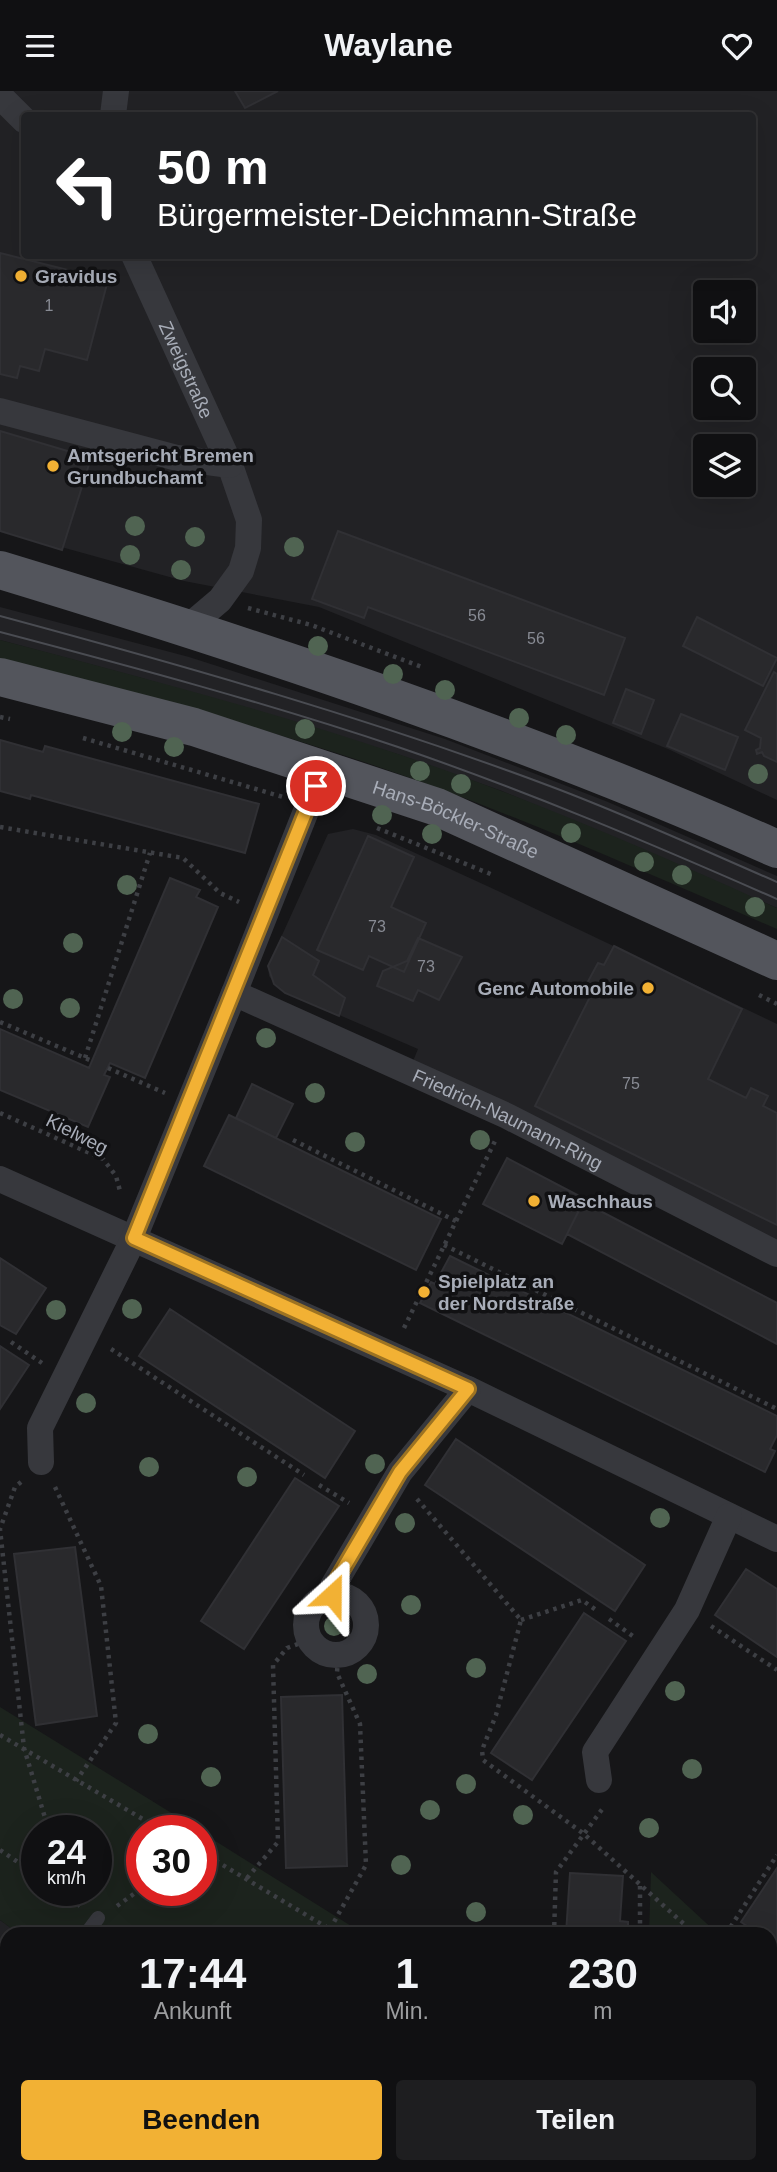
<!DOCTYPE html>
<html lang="de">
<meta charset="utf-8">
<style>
body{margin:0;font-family:Helvetica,sans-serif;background:#1e1e20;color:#f1f3f6;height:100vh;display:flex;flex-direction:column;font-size:26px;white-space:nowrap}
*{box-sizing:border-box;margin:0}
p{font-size:23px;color:#9c9d9f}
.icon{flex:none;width:38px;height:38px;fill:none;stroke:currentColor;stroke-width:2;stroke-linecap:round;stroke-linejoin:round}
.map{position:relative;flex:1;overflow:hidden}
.side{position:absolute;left:0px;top:1836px;width:777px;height:247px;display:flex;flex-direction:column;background:#101012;border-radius:21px 21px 0 0;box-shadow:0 7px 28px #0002,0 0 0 2px #303032}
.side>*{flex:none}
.banner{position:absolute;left:21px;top:21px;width:735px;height:147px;border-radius:7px;box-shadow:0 7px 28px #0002,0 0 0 2px #303032;background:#202124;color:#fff;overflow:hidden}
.buttons{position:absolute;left:693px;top:189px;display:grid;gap:14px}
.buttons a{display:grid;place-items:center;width:63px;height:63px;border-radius:7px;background:#101012;box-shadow:0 7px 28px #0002,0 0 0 2px #303032;font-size:35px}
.speed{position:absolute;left:21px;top:1724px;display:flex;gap:14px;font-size:35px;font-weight:700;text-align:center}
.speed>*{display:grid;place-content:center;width:91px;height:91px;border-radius:50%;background:#101012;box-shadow:0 7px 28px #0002,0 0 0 2px #303032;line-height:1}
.speed small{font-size:18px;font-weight:400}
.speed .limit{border:10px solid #d22;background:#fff;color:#111}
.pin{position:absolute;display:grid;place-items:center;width:60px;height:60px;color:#fff;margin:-30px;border:4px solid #fff;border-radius:50%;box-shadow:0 2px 7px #0007}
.me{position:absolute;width:77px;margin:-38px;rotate:24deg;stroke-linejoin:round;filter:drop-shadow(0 0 5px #0008)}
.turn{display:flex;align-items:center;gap:24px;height:147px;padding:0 21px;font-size:32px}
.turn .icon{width:91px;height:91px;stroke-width:2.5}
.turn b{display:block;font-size:49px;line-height:60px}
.eta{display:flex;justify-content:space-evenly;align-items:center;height:119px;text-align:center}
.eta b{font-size:42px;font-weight:800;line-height:49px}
.button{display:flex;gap:14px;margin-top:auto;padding:14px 21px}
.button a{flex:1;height:80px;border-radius:7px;background:#f2b134;color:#111;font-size:28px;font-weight:800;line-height:80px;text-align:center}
.button a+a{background:#1e1e20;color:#f1f3f6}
header{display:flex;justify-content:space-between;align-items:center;height:91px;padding:0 21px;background:#101012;font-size:32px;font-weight:800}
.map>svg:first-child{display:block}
</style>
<header><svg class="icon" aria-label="menu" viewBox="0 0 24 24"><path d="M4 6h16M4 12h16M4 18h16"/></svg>Waylane<svg class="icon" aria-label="heart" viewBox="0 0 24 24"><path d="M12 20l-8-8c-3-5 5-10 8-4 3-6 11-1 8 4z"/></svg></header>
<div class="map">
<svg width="777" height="2081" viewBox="0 0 777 2081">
<rect width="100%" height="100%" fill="#161618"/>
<path fill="#222225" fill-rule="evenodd" d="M 0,0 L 777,0 L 777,709 L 668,658 L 319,516 L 184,490 L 0,439 ZM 24,24 L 752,24 L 752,164 L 24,164 ZM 705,201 L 744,201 L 744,240 L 705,240 ZM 705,278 L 744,278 L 744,317 L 705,317 ZM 705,355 L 744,355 L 744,394 L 705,394 Z
M 0,516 L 189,566 L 445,648 L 608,711 L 777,785 L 777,817 L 502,700 L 397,663 L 145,588 L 0,549 Z
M 353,738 L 376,744 L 498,800 L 777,933 L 777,1166 L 406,987 L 418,958 L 279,898 L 269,885 L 268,875 L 328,743 Z
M 0,1829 L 19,1843 L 7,1843 L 7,2076 L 226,2076 L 222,2081 L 0,2081 Z"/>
<path fill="#1c231d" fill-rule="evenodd" d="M 0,549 C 133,584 268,619 398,663 C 527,706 653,761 777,817 L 777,838 C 665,790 553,740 438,697 C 295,644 148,606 0,569 Z
M 0,1616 L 199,1739 L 142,1740 L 142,1799 L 201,1799 L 201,1741 L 364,1843 L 19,1843 L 0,1829 ZM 37,1740 L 96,1740 L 96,1799 L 37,1799 Z
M 651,1781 L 718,1843 L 649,1843 Z
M 770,1890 L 777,1897 L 777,1952 L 770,1966 Z
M 439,2076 L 704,2076 L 701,2081 L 446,2081 Z"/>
<path fill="#29292c" stroke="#303034" stroke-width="2" d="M 235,0 L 278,0 L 245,17 Z
M 0,162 L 108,189 L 87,269 L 45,258 L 39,280 L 20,275 L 17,287 L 0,283 Z
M 0,340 L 91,367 L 62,459 L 0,440 Z
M 338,440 L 625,547 L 604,604 L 368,516 L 364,527 L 312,508 Z
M 697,526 L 777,567 L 763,595 L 683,555 Z
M 774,581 L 777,583 L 777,671 L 764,665 L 762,661 L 757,663 L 756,659 L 760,657 L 761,647 L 745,639 Z
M 626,598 L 654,609 L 641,643 L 613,632 Z
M 681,623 L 738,646 L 725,679 L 667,655 Z
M 0,649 L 43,661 L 45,655 L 259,713 L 245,762 L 31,704 L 30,708 L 0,700 Z
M 368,745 L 414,766 L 391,816 L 426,832 L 404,881 L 369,865 L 363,879 L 317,859 Z
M 170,787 L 200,799 L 196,806 L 218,816 L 145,987 L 110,972 L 104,984 L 110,986 L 88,1036 L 0,999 L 0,938 L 89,977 Z
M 282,846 L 319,870 L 313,884 L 345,907 L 339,925 L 285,902 L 274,893 L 268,875 Z
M 418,847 L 462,866 L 439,909 L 418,899 L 413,910 L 377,895 L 383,880 L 407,870 Z
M 614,855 L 742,918 L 708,988 L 746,1007 L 751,997 L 768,1005 L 763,1015 L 777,1022 L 777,1134 L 535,1015 L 593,900 L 585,896 L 598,872 L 604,874 Z
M 252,993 L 293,1013 L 276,1047 L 236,1027 Z
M 229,1024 L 441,1128 L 416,1179 L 204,1075 Z
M 507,1067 L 585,1108 L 562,1153 L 483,1113 Z
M 583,1111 L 777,1212 L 777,1253 L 567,1143 Z
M 450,1165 L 777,1325 L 777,1344 L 770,1358 L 775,1360 L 765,1381 L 420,1212 L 431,1191 L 435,1193 Z
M 0,1167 L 46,1197 L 16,1243 L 0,1234 Z
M 170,1218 L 355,1340 L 325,1387 L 139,1265 Z
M 0,1255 L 29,1274 L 0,1318 Z
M 456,1348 L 645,1474 L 615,1520 L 425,1394 Z
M 295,1387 L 339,1415 L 244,1558 L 201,1530 Z
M 75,1456 L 97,1625 L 36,1634 L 14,1463 Z
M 746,1478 L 777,1498 L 777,1566 L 715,1524 Z
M 584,1522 L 626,1550 L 532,1689 L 491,1662 Z
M 342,1604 L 347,1775 L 286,1777 L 281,1606 Z
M 777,1777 L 777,1855 L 770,1850 L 770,1843 L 759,1843 L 741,1831 Z
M 570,1782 L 623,1785 L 620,1830 L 628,1831 L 628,1843 L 566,1843 Z
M 0,2021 L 7,2027 L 7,2040 L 0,2048 Z
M 285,2076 L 326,2076 L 322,2081 L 281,2081 Z"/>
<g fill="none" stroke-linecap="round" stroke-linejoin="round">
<path stroke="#3d3f44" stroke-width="4.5" stroke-dasharray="3.5 5" stroke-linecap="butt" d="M 248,517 L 311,534 L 422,576
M 0,626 L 10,628
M 83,647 L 283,706
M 0,736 L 183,767 L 220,802 L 239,811
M 377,737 L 493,784
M 759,904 L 777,913
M 0,931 L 92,970
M 85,967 L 150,762
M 108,977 L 165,1002
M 0,1022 L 103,1068 L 116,1085 L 120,1100
M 293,1049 L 456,1130
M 444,1154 L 777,1318
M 404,1237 L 495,1050
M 11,1251 L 42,1272
M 111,1258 L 304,1384
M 21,1391 L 15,1396 L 0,1438 L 24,1657 L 49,1740
M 319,1394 L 349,1412
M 55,1396 L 101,1495 L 116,1632 L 76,1690
M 417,1408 L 521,1529 L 496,1624 L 482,1659 L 483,1669 L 584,1743 L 695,1843
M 609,1528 L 634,1546
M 521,1529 L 582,1509 L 596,1519
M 711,1535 L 777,1579
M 0,1644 L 163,1740
M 0,1759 L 37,1784
M 201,1761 L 338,1843
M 247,1787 L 278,1751 L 273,1574 L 287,1557 L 309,1549
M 640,1795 L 640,1843
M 58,1799 L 80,1815
M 80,1799 L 87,1809
M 117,1815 L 142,1797
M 330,1838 L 366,1774 L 360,1633 L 337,1582 L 338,1565
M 554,1843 L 556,1781 L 603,1717
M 726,1843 L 777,1764
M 770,1910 L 777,1916
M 770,1923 L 777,1920
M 0,1995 L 7,2000
M 368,2076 L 369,2081
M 481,2076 L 502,2081
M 545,2076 L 546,2081
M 587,2081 L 595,2076"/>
<path stroke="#37383d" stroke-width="14" d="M 86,1843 L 98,1827
M 0,1954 L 7,1945"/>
<g stroke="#37383d" stroke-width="26">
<path d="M 0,5 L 24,29"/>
<path d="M 113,24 L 116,0"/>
<path id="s1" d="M 134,164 L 230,374 L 249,429 L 248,457 L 241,480 L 220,509 L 187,537"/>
<path d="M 0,320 L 177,367 L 230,374"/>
<path d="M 234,902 L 323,677"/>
<path d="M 0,1088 L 468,1298 L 777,1448"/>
<path id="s2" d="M 41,1371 L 40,1337 L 134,1147 L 234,902 L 507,1025 L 777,1163"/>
<circle cx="336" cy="1534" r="30"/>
<path d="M 332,1504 L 333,1495 L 400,1381 L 468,1298"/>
<path d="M 599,1689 L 595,1661 L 687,1519 L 729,1425"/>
</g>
<path stroke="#45474d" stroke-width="38" d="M 770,2013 L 777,2002
M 726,2081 L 730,2076
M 772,2081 L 777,2075"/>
<g stroke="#53555c" stroke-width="38">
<path d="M 0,479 C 263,559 525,646 777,758"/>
<path id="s3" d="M 0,586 L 194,636 L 437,716 L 777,870"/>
</g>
<path stroke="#4a4c52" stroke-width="2" d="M 0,525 C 185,575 368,627 547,694 C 625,723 701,758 777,791
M 0,541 C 133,576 267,612 398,656 C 527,700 652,753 777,808"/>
</g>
<g fill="#506452">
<circle cx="135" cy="435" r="10"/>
<circle cx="195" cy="446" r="10"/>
<circle cx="294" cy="456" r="10"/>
<circle cx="130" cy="464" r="10"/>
<circle cx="181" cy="479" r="10"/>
<circle cx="318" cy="555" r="10"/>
<circle cx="393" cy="583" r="10"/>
<circle cx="445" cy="599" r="10"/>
<circle cx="519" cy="627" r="10"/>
<circle cx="305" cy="638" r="10"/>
<circle cx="122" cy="641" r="10"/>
<circle cx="566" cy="644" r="10"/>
<circle cx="174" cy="656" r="10"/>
<circle cx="420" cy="680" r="10"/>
<circle cx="758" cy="683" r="10"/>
<circle cx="461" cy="693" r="10"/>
<circle cx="382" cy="724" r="10"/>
<circle cx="571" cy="742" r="10"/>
<circle cx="432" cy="743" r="10"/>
<circle cx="644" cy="771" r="10"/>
<circle cx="682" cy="784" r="10"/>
<circle cx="127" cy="794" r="10"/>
<circle cx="755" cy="816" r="10"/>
<circle cx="73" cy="852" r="10"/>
<circle cx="13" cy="908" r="10"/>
<circle cx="70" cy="917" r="10"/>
<circle cx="266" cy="947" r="10"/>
<circle cx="315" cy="1002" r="10"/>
<circle cx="480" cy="1049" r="10"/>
<circle cx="355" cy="1051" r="10"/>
<circle cx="132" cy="1218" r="10"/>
<circle cx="56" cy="1219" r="10"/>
<circle cx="86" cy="1312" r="10"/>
<circle cx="375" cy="1373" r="10"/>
<circle cx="149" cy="1376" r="10"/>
<circle cx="247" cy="1386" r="10"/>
<circle cx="660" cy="1427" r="10"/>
<circle cx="405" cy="1432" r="10"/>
<circle cx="411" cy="1514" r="10"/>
<circle cx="334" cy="1535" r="10"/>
<circle cx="476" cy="1577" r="10"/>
<circle cx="367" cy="1583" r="10"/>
<circle cx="675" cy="1600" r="10"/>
<circle cx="148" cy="1643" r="10"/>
<circle cx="692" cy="1678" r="10"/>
<circle cx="211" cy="1686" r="10"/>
<circle cx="466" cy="1693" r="10"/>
<circle cx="430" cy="1719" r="10"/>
<circle cx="523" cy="1724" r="10"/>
<circle cx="649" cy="1737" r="10"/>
<circle cx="401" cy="1774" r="10"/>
<circle cx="476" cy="1821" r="10"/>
</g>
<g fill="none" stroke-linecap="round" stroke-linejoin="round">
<defs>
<path id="route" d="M 316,695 L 134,1147 L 468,1298 L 400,1381 L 333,1495 L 332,1504"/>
</defs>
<use href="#route" stroke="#9d7322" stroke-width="18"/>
<use href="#route" stroke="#f2b134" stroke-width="12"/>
</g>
<g fill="#f2b134" stroke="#111113" stroke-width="2.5">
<circle cx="21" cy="185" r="7"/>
<circle cx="53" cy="375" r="7"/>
<circle cx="648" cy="897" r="7"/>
<circle cx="534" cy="1110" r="7"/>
<circle cx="424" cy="1201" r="7"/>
</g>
<g text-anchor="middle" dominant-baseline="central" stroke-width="7" stroke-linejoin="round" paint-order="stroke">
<g font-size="16" fill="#888b94">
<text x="49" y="214">1</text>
<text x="477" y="524">56</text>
<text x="536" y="547">56</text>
<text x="377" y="835">73</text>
<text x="426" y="875">73</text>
<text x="631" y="992">75</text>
</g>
<g font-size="19" font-weight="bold" fill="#a8adb8" stroke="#111113" text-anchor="start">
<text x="35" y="185">Gravidus</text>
<text x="67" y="364">Amtsgericht Bremen<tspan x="67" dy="22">Grundbuchamt</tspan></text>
<text x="634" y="897" text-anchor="end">Genc Automobile</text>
<text x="548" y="1110">Waschhaus</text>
<text x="438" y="1190">Spielplatz an<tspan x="438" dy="22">der Nordstraße</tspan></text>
</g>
<g font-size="19" fill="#a8adb8" stroke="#111113">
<text stroke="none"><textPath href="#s1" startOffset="126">Zweigstraße</textPath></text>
<text stroke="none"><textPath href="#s3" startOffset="478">Hans-Böckler-Straße</textPath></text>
<text stroke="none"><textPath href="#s2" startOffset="812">Friedrich-Naumann-Ring</textPath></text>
<text transform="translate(77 1043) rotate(27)">Kielweg</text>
</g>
</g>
</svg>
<div class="buttons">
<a><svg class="icon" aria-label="sound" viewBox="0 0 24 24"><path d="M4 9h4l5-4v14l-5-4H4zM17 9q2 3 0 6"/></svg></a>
<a><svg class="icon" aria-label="search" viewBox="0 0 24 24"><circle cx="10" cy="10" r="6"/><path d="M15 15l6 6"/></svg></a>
<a><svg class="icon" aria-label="layers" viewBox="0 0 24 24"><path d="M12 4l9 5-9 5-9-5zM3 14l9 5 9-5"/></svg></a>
</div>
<div class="speed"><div>24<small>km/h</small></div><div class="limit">30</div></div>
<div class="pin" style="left:316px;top:695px;background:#d93025"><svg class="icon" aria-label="arrive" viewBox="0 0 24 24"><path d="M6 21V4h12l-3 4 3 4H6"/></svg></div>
<svg class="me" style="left:332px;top:1504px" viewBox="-20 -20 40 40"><path d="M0-17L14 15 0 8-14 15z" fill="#f2b134" stroke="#fff" stroke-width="4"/></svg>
<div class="banner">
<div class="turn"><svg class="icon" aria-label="left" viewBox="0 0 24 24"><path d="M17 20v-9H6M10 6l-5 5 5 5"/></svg><div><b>50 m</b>Bürgermeister-Deichmann-Straße</div></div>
</div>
<section class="side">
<div class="eta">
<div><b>17:44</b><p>Ankunft</p></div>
<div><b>1</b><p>Min.</p></div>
<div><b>230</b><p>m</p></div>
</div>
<div class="button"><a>Beenden</a><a>Teilen</a></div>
</section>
</div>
